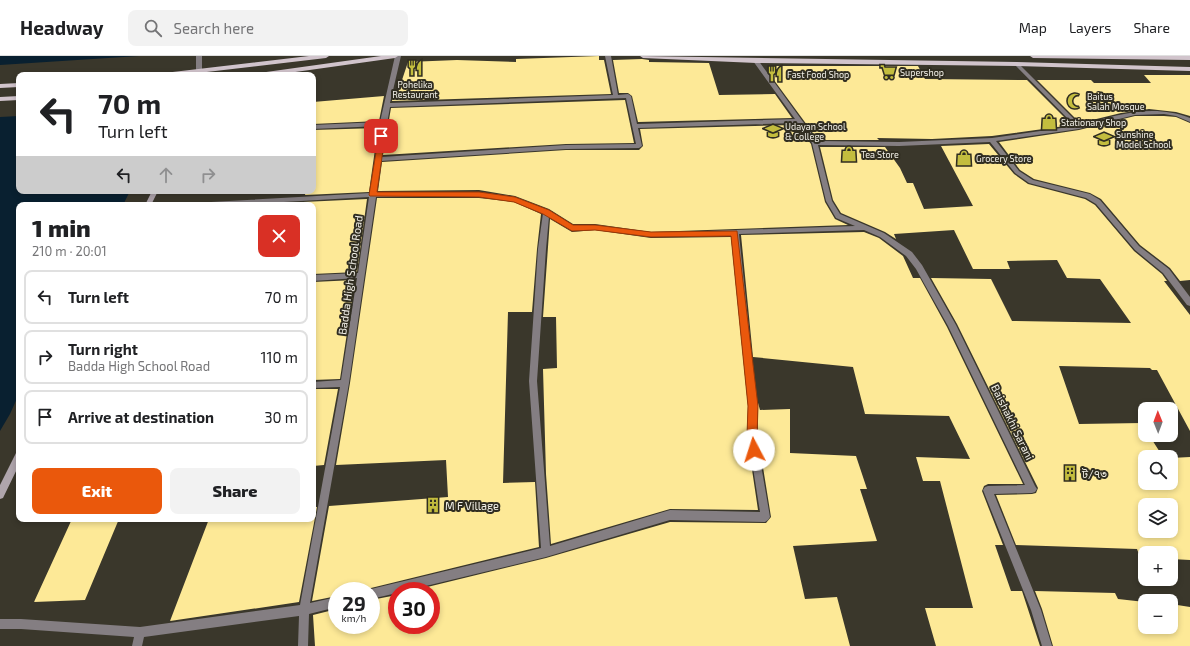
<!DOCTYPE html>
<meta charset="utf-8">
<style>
body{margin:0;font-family:"Exo 2","Noto Sans Bengali",sans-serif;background:#f2f2f2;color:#202124;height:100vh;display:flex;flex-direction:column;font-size:15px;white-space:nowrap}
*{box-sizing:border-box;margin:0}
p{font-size:13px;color:#757577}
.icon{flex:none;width:22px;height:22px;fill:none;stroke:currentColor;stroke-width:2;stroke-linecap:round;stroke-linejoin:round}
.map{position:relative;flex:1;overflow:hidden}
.details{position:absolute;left:16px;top:146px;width:300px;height:320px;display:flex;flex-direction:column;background:#fff;border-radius:8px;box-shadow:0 2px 6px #0003}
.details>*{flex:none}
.guide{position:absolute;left:16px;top:16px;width:300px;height:122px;border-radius:8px;box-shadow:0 2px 6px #0003;background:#fff;color:#202124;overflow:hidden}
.needle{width:26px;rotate:359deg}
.tools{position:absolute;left:1138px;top:346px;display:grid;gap:8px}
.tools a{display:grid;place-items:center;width:40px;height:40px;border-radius:8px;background:#fff;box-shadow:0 2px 6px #0003;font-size:20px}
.speed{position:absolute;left:328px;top:526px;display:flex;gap:8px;font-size:20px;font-weight:700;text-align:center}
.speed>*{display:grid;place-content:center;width:52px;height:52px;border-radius:50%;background:#fff;box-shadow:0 2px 6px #0003;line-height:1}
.speed small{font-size:10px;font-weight:400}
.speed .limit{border:6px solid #d22;background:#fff;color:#111}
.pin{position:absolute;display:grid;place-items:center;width:34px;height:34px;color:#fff;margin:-17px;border-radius:8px;box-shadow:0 2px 6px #0006}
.me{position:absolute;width:44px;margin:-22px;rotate:355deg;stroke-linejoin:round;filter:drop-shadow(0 0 3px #0008)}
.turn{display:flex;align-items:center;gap:14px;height:84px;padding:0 16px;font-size:18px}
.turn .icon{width:52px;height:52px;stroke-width:2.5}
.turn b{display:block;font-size:28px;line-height:34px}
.lanes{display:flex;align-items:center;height:38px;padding:0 16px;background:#0003;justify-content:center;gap:20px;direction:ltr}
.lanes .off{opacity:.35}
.round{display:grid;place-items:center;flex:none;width:42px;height:42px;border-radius:8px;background:#f2f2f2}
.head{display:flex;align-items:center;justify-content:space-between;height:68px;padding:0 16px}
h1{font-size:24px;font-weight:800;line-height:30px}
.cta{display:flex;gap:8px;margin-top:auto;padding:8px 16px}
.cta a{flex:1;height:46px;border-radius:8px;background:#ea580c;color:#fff;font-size:16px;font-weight:800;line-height:46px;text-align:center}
.cta a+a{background:#f2f2f2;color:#202124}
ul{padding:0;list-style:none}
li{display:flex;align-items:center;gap:12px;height:54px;margin:0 8px 6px;padding:0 8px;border:2px solid #e0e0e0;border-radius:8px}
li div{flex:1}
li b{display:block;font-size:15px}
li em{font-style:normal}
header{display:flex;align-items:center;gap:24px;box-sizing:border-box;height:56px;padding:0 20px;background:#fff;border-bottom:1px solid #e0e0e0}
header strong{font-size:19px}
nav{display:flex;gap:22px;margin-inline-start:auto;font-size:14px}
.search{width:280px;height:36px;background:#f2f2f2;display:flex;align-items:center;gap:10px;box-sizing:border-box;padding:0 14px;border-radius:8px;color:#757577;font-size:15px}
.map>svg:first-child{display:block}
</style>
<header>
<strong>Headway</strong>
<div class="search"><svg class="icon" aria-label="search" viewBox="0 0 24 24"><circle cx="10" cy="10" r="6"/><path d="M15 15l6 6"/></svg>Search here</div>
<nav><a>Map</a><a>Layers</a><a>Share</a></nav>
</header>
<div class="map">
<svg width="1190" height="590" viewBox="0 0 1190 590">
<rect width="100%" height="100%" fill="#3a372b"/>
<path fill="#092030" d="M 0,0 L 139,0 L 0,9 Z
M 19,60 L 19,135 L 130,135 L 123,149 L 19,149 L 19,338 L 10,358 L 0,375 L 0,61 Z"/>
<path fill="#fde997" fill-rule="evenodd" d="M 599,0 L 599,4 L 604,4 L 611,38 L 392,45 L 393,39 L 397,39 L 408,6 L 457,4 L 516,6 L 516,3 Z
M 642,3 L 649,4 L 649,6 L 709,7 L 719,39 L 775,38 L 792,62 L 638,66 L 632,40 L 628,37 L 619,37 L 613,4 Z
M 768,10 L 918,10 L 925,23 L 1027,24 L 1072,69 L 992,80 L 932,83 L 877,82 L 879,84 L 818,84 L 771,20 Z
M 1144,19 L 1190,19 L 1190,60 L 1176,56 L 1149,53 L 1121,57 L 1080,67 L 1037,24 L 1091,24 L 1094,27 L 1151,27 Z
M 384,40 L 379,65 L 313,68 L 313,46 Z
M 625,44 L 634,87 L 566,88 L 383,99 L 391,52 Z
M 1135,60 L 1164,60 L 1176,61 L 1190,67 L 1190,224 L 1180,225 L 1170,212 L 1140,189 L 1101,143 L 1090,137 L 1034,123 L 1020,114 L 999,86 L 1079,74 Z
M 796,69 L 811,88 L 825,146 L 835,163 L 848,169 L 651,176 L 595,168 L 573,168 L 549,153 L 515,140 L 479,134 L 378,135 L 382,106 L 566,94 L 639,94 L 643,90 L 640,73 Z
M 378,72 L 369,136 L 305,139 L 306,135 L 313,135 L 313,74 Z
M 989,88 L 1014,118 L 1028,128 L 1085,143 L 1095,149 L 1134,195 L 1162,218 L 1167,225 L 1164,225 L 1190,259 L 1190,375 L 1157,314 L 1152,314 L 1150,312 L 1059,310 L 1079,368 L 1142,367 L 1145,372 L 1145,379 L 1149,379 L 1163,401 L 1145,401 L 1145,427 L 1171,427 L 1171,402 L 1190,401 L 1190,504 L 1171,503 L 1171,497 L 1145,497 L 1145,501 L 1140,501 L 1137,493 L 1016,489 L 996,439 L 1032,438 L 1036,437 L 1038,432 L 957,268 L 931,222 L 991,223 L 1012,265 L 1131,267 L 1100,223 L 1067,222 L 1057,204 L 1007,205 L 1010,213 L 973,213 L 954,174 L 894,178 L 896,183 L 885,176 L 841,157 L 833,144 L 820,91 L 885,91 L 900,112 L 907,127 L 913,127 L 924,153 L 973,150 L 941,90 ZM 1145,449 L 1171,449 L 1171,475 L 1145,475 Z
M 377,142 L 479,142 L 514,146 L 541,158 L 537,193 L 532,256 L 508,256 L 503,427 L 535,426 L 539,491 L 371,532 L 366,535 L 337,535 L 337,540 L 312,545 L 329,450 L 448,441 L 446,404 L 336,409 L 350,327 Z
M 367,143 L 357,216 L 313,218 L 313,149 L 302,149 L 303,146 Z
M 550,163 L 572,176 L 595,174 L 651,182 L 731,181 L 748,350 L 747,380 L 758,454 L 670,453 L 551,488 L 546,418 L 543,313 L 557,312 L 556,261 L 543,261 Z
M 864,176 L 879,182 L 903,200 L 913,222 L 920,222 L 947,271 L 1023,428 L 988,428 L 984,430 L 982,435 L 1003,489 L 995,489 L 1011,535 L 1022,535 L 1040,590 L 936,590 L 925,552 L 973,552 L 940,425 L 923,425 L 916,401 L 970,403 L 949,360 L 865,358 L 853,311 L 753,301 L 741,179 Z
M 355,224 L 340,323 L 313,324 L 313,226 Z
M 313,333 L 338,333 L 324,409 L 313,410 Z
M 758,347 L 760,354 L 790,353 L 790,397 L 856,400 L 867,433 L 860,433 L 877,485 L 793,490 L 805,543 L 837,541 L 850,590 L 315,590 L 313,559 L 337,553 L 337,569 L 371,569 L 371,544 L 397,539 L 397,569 L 431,569 L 431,535 L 411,535 L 546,502 L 670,466 L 766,467 L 771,461 L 758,380 Z
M 313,451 L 317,451 L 299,546 L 170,565 L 209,463 L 313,463 Z
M 72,463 L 119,463 L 85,544 L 34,546 Z
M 1035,535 L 1115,537 L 1118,543 L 1145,546 L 1145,571 L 1171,571 L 1171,548 L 1190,551 L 1190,590 L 1053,590 L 1042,553 Z"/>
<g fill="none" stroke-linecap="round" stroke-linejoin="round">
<path fill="#847e82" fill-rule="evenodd" d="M 196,0 L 202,0 L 202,16 L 199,18 L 196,16 Z
M 395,0 L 401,0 L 390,47 L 613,39 L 605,0 L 611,0 L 618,39 L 628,38 L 631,40 L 637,68 L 795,63 L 753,5 L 756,3 L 758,4 L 817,85 L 899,86 L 992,82 L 1075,70 L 1015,9 L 1014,8 L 1017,6 L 1080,69 C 1117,59 1153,47 1190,62 L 1190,66 L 1176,60 L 1164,58 L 1135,59 L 1079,73 L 996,85 L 1019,115 L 1033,124 L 1090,138 L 1100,144 L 1139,190 L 1169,213 L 1190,241 L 1190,250 L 1187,249 L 1163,217 L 1135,194 L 1096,148 L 1086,142 L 1029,127 L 1015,117 L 990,86 L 899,90 L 818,89 L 832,145 L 840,158 L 884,177 L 912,196 L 922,209 L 956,269 L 1035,430 L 1037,433 L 1035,436 L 1032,437 L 994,438 L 1041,554 L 1052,590 L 1042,590 L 1031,554 L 983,434 L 985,431 L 988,430 L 1025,429 L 948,270 L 916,213 L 906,200 L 880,181 L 864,174 L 739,178 L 757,350 L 756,380 L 770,461 L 768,464 L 765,466 L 670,464 L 546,501 L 405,535 L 397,535 L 397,537 L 371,543 L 371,535 L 367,535 L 371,533 L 541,492 L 529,325 L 538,193 L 543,157 L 514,145 L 479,140 L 376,141 L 349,327 L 310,547 L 337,541 L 337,551 L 309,558 L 308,590 L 298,590 L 299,560 L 144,581 L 142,590 L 132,590 L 134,581 L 21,573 L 0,573 L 0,563 L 21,563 L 140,571 L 300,549 L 340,331 L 313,332 L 313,326 L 341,324 L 357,222 L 313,225 L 313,219 L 358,217 L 369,141 L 232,149 L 190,149 L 193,147 L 370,137 L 380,70 L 313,73 L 313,69 L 380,66 ZM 626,42 L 636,88 L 566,89 L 381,101 L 390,51 ZM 797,67 L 812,87 L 826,145 L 836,162 L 855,170 L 651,177 L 595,169 L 573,170 L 548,154 L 515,141 L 479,136 L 376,137 L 381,105 L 566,93 L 639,92 L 642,90 L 638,72 ZM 549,161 L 572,174 L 595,173 L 651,181 L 732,179 L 749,350 L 748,380 L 760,456 L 670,454 L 550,490 L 537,325 L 546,193 Z"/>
<path fill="#afa5ac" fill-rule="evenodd" d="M 152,135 L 158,135 L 151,149 L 145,149 Z
M 19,396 L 19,409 L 3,442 L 0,443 L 0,429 L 16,397 Z"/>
<path fill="#d1c4cc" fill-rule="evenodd" d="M 309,0 L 329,0 L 326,2 L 181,19 L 161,19 L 164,17 Z
M 381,0 L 398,0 L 395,2 L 274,19 L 256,19 L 259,17 Z
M 640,0 L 1017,6 L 1190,11 L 1190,15 L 1017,10 L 756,7 L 643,2 Z
M 1030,0 L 1190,0 L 1190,4 L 1033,2 Z
M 19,27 L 19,31 L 0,32 L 0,28 Z
M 19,40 L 19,44 L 0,45 L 0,41 Z"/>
</g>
<path fill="#ea580c" stroke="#983908" d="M 379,78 L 385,80 L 377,136 L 479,136 L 515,141 L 549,154 L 573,169 L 595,169 L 651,176 L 737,175 L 758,350 L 757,380 L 759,394 L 758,397 L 754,398 L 750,397 L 747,380 L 748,350 L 731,180 L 651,181 L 595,174 L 572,175 L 543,158 L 514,146 L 479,141 L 370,140 L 369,139 Z"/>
<defs>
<symbol id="restaurant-bare" viewBox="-9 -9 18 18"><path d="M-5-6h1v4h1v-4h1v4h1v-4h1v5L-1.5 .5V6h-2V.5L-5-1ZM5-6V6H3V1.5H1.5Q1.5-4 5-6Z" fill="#c3bd3e" stroke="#302d21" stroke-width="2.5" paint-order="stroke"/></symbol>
<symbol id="supermarket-bare" viewBox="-9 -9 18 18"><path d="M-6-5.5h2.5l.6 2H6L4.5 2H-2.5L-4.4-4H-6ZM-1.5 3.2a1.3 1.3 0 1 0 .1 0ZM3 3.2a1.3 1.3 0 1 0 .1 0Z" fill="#c3bd3e" stroke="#302d21" stroke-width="2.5" paint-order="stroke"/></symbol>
<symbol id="mosque-bare" viewBox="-9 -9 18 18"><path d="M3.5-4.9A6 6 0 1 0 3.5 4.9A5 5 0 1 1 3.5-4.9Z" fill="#c3bd3e" stroke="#302d21" stroke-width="2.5" paint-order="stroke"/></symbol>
<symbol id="shop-bare" viewBox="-9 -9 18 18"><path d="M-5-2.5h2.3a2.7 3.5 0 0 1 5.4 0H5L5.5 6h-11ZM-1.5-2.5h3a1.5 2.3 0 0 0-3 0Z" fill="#c3bd3e" stroke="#302d21" stroke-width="2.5" paint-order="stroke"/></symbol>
<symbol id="school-bare" viewBox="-9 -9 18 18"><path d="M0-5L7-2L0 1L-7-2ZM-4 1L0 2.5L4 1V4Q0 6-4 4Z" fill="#c3bd3e" stroke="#302d21" stroke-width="2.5" paint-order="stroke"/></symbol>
<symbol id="building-bare" viewBox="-9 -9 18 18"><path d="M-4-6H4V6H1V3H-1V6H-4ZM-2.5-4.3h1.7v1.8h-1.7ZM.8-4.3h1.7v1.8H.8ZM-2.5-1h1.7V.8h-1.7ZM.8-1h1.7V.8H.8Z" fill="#c3bd3e" stroke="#302d21" stroke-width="2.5" paint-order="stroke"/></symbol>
</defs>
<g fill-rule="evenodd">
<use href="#restaurant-bare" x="404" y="1" width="22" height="22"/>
<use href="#supermarket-bare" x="877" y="5" width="22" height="22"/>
<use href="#restaurant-bare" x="764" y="7" width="22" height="22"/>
<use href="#mosque-bare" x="1064" y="34" width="22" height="22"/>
<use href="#shop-bare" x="1038" y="55" width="22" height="22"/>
<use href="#school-bare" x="762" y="64" width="22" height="22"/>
<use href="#school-bare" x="1093" y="72" width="22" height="22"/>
<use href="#shop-bare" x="838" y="87" width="22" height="22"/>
<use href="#shop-bare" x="953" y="91" width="22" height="22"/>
<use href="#building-bare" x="1059" y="406" width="22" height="22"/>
<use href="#building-bare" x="422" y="438" width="22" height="22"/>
</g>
<g text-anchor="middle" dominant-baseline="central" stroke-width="4" stroke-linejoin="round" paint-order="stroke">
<g font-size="9" fill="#f3f1e9" stroke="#302d21" text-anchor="start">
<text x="900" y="16">Supershop</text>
<text x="787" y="18">Fast Food Shop</text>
<text x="415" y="28" text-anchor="middle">Pohelika<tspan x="415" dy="10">Restaurant</tspan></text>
<text x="1087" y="40">Baitus<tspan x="1087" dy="10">Salah Mosque</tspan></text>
<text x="1061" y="66">Stationary Shop</text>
<text x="785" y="70">Udayan School<tspan x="785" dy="10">&amp; College</tspan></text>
<text x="1116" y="78">Sunshine<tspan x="1116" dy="10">Model School</tspan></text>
<text x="861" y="98">Tea Store</text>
<text x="976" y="102">Grocery Store</text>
</g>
<g font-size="11" fill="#f3f1e9" stroke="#302d21">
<text transform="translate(350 219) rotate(-82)">Badda High School Road</text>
<text transform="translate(1013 366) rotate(64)">Baishakhi Sarani</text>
</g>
<g font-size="11" fill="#f3f1e9" stroke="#302d21" text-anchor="start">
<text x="1082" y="417">ট/৭৩</text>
<text x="445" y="449">M F Village</text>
</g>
</g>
</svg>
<div class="tools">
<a><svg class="needle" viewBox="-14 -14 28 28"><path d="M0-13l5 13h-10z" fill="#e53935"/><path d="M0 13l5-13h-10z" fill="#757577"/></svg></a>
<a><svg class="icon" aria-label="search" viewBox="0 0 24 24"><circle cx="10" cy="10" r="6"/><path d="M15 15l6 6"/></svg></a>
<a><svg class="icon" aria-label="layers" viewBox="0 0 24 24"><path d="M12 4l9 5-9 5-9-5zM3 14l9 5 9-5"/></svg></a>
<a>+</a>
<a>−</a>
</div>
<div class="speed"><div>29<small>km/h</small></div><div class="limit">30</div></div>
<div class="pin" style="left:381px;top:80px;background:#d93025"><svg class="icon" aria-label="arrive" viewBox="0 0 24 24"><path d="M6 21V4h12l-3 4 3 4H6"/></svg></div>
<svg class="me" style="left:754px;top:394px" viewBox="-20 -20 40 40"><circle r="19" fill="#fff"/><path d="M0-13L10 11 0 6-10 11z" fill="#ea580c"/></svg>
<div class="guide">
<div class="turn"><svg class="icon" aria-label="left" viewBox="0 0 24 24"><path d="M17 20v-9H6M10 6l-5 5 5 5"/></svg><div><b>70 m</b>Turn left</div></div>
<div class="lanes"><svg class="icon" aria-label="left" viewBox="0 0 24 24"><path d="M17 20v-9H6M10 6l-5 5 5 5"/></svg><svg class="icon off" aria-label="ahead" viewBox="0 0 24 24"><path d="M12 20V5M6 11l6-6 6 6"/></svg><svg class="icon off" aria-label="right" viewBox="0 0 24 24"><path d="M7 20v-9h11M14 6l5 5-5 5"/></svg></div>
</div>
<section class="details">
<div class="head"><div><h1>1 min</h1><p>210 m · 20:01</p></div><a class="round" style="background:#d93025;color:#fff"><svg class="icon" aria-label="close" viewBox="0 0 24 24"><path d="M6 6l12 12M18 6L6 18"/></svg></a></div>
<ul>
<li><svg class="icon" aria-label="left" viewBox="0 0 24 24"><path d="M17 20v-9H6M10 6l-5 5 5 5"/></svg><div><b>Turn left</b></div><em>70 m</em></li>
<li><svg class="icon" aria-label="right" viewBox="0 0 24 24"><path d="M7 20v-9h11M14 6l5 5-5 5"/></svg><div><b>Turn right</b><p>Badda High School Road</p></div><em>110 m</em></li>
<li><svg class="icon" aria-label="arrive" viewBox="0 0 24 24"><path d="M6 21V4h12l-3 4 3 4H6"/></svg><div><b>Arrive at destination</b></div><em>30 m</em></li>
</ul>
<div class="cta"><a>Exit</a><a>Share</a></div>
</section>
</div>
